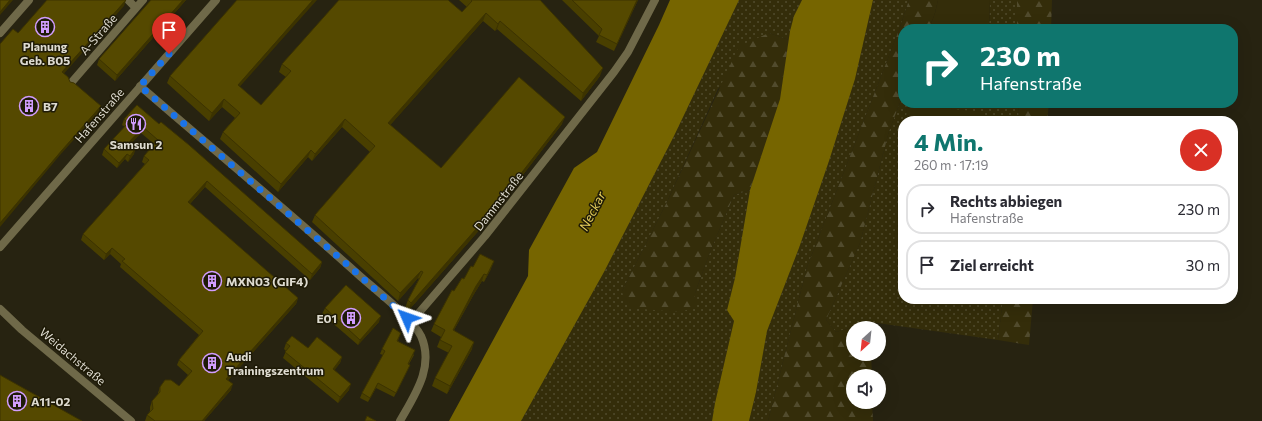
<!DOCTYPE html>
<html lang="de">
<meta charset="utf-8">
<style>
body{margin:0;font-family:Commissioner,sans-serif;background:#f7f7f7;color:#2b2b33;height:100vh;display:flex;flex-direction:column;font-size:15px;white-space:nowrap}
*{box-sizing:border-box;margin:0}
p{font-size:13px;color:#7c7c81}
.icon{flex:none;width:22px;height:22px;fill:none;stroke:currentColor;stroke-width:2;stroke-linecap:round;stroke-linejoin:round}
.map{position:relative;flex:1;overflow:hidden}
.sheet{position:absolute;left:898px;top:116px;width:340px;height:188px;display:flex;flex-direction:column;background:#fff;border-radius:16px;box-shadow:0 4px 16px #0002}
.sheet>*{flex:none}
.banner{position:absolute;left:898px;top:24px;width:340px;height:84px;border-radius:16px;box-shadow:0 4px 16px #0002;background:#0f766e;color:#fff;overflow:hidden}
.needle{width:26px;rotate:207deg}
.controls{position:absolute;left:846px;top:321px;display:grid;gap:8px}
.controls a{display:grid;place-items:center;width:40px;height:40px;border-radius:50%;background:#fff;box-shadow:0 4px 16px #0002;font-size:20px}
.pin{position:absolute;display:grid;place-items:center;width:34px;height:34px;color:#fff;margin:-41px -17px;border-radius:50% 50% 50% 0;rotate:-45deg;box-shadow:0 0 4px #0007}
.pin .icon{rotate:45deg}
.me{position:absolute;width:44px;margin:-22px;rotate:313deg;stroke-linejoin:round;filter:drop-shadow(0 0 3px #0008)}
.turn{display:flex;align-items:center;gap:14px;height:84px;padding:0 16px;font-size:18px}
.turn .icon{width:52px;height:52px;stroke-width:2.5}
.turn b{display:block;font-size:28px;line-height:34px}
.round{display:grid;place-items:center;flex:none;width:42px;height:42px;border-radius:21px;background:#f7f7f7}
.head{display:flex;align-items:center;justify-content:space-between;height:68px;padding:0 16px}
h1{font-size:24px;font-weight:700;line-height:30px;color:#0f766e}
ul{padding:0;list-style:none}
li{display:flex;align-items:center;gap:12px;height:50px;margin:0 8px 6px;padding:0 8px;border:2px solid #e1e1e2;border-radius:16px}
li div{flex:1}
li b{display:block;font-size:15px}
li em{font-style:normal}
.map>svg:first-child{display:block}
</style>
<div class="map">
<svg width="1262" height="421" viewBox="0 0 1262 421">
<defs>
<pattern id="grass-dots" width="8" height="8" patternUnits="userSpaceOnUse"><rect width="8" height="8" fill="#342d0a"/><path d="M2 2h.1M6 6h.1" fill="none" stroke="#514b2d" stroke-width="1.8" stroke-linecap="round"/></pattern>
<pattern id="forest-firs" width="22" height="20" patternUnits="userSpaceOnUse"><rect width="22" height="20" fill="#342d0a"/><path d="M5 1l3.5 6h-7zM16 11l3.5 6h-7z" fill="#514b2d"/></pattern>
</defs>
<rect width="100%" height="100%" fill="#272311"/>
<path fill="url(#grass-dots)" d="M 739,0 L 802,0 C 796,13 790,25 789,40 L 769,33 L 718,89 L 666,204 L 622,291 L 694,308 L 695,293 L 710,252 L 734,195 L 750,190 L 735,278 L 727,309 L 734,321 L 715,403 L 712,421 L 521,421 L 604,272 L 674,136 Z
M 873,0 L 909,0 L 899,30 L 807,267 L 768,421 L 749,421 L 756,392 L 767,331 L 799,248 L 829,161 L 855,79 Z
M 990,0 L 1017,0 L 1017,29 L 989,29 Z
M 903,95 L 903,103 L 1018,103 L 1019,121 L 903,121 L 903,299 L 1003,299 L 998,340 L 870,322 L 836,332 L 826,320 L 860,243 L 889,131 Z"/>
<path fill="url(#forest-firs)" d="M 909,0 L 938,0 L 935,13 L 929,29 L 903,29 L 903,95 L 889,131 L 860,243 L 826,320 L 836,332 L 870,322 L 871,328 L 853,328 L 853,354 L 871,354 L 872,376 L 853,376 L 853,402 L 872,402 L 873,421 L 768,421 L 807,267 L 899,30 Z
M 1017,0 L 1052,0 L 1051,29 L 1017,29 Z
M 769,33 L 789,40 L 780,99 L 750,190 L 734,195 L 710,252 L 695,293 L 695,308 L 678,312 L 630,308 L 624,300 L 622,291 L 666,204 L 739,46 Z
M 1018,103 L 1049,103 L 1047,121 L 1019,121 Z
M 1003,299 L 1033,299 L 1029,345 L 998,340 Z"/>
<path fill="#342d0a" d="M 938,0 L 990,0 L 989,29 L 929,29 L 935,13 Z
M 907,105 L 985,112 L 984,121 L 906,121 Z
M 903,150 L 903,244 L 894,243 Z"/>
<path fill="#766500" d="M 670,0 L 739,0 L 674,136 L 604,272 L 521,421 L 449,421 L 528,276 L 529,250 L 574,168 L 597,152 L 659,25 Z
M 802,0 L 873,0 L 855,79 L 829,161 L 799,248 L 767,331 L 756,392 L 749,421 L 712,421 L 715,403 L 734,321 L 727,310 L 735,278 L 750,190 L 780,99 L 790,31 L 794,16 Z"/>
<g fill="none" stroke-linecap="round" stroke-linejoin="round">
<path stroke="#6f6949" stroke-width="8" d="M 128,0 L 136,8
M 0,33 L 29,0
M 71,83 L 143,0
M 140,86 C 214,150 289,212 361,277 C 377,291 412,318 421,336 C 435,367 414,396 400,421
M 0,247 L 216,0
M 0,309 L 22,330 L 131,421
M 411,322 L 485,236 L 614,72 L 628,52 L 655,0"/>
</g>
<path fill="#493f00" d="M 151,0 L 186,0 L 115,81 L 97,65 L 99,59 Z
M 459,0 L 540,0 L 600,76 L 581,101 L 497,29 L 495,31 L 483,21 L 390,125 L 441,168 L 562,124 L 489,219 L 408,311 L 405,308 L 408,300 L 419,279 L 418,278 L 398,301 L 312,222 L 315,215 L 370,152 L 342,127 L 312,161 L 308,157 L 278,192 L 220,139 L 223,132 L 235,118 L 222,107 L 209,121 L 167,83 L 170,76 L 240,87 L 261,105 L 286,77 L 279,72 L 282,64 L 462,12 L 467,7 Z
M 562,0 L 638,0 L 614,51 L 596,42 L 599,36 Z
M 124,119 L 159,124 L 322,262 L 320,268 L 310,280 L 205,187 L 190,204 L 298,298 L 296,304 L 228,380 L 231,390 L 204,421 L 145,421 L 147,415 L 150,411 L 150,407 L 152,401 L 158,395 L 158,393 L 160,387 L 179,386 L 188,375 L 177,365 L 179,360 L 199,335 L 120,267 L 121,264 L 110,254 L 104,260 L 81,240 L 83,234 L 145,164 L 142,162 L 144,156 L 154,144 L 141,133 L 131,143 L 134,154 L 128,162 L 125,159 L 117,168 L 102,155 L 104,149 L 125,127 L 122,125 Z
M 473,267 L 491,269 L 484,282 L 482,281 L 474,294 L 454,330 L 472,349 L 447,394 L 432,386 L 435,378 L 449,353 L 437,347 L 441,337 L 431,331 L 434,324 L 454,291 Z
M 325,308 L 379,322 L 358,345 L 322,314 Z
M 399,337 L 398,341 L 414,355 L 409,364 L 408,369 L 394,397 L 376,388 L 368,402 L 360,398 L 362,393 L 383,355 L 380,354 L 382,349 Z
M 286,343 L 342,357 L 340,363 L 334,370 L 349,390 L 338,403 L 283,358 L 286,351 L 284,349 Z"/>
<path fill="#3c3300" d="M 10,0 L 13,0 L 0,15 L 0,12 Z
M 126,0 L 124,6 L 60,78 L 62,72 Z
M 183,0 L 186,0 L 115,81 L 117,75 Z
M 313,0 L 317,0 L 235,92 L 238,85 Z
M 637,0 L 638,0 L 614,51 L 617,44 Z
M 486,13 L 483,21 L 385,131 L 388,123 Z
M 500,21 L 497,29 L 495,31 L 498,24 Z
M 603,68 L 600,76 L 581,101 L 583,93 Z
M 224,99 L 222,107 L 209,121 L 212,113 Z
M 101,106 L 99,112 L 60,155 L 0,227 L 0,223 L 63,149 Z
M 565,117 L 562,124 L 489,219 L 408,311 L 411,303 Z
M 345,119 L 342,127 L 312,161 L 315,154 Z
M 143,127 L 141,133 L 127,148 L 129,142 Z
M 136,148 L 134,154 L 128,162 L 130,156 Z
M 311,150 L 308,157 L 278,192 L 281,184 Z
M 127,154 L 125,159 L 117,168 L 119,163 Z
M 207,181 L 205,187 L 186,208 L 188,202 Z
M 112,248 L 110,254 L 104,260 L 106,254 Z
M 494,261 L 491,269 L 484,282 L 487,275 Z
M 322,262 L 320,268 L 310,280 L 312,274 Z
M 421,271 L 418,278 L 398,301 L 400,293 Z
M 484,274 L 482,281 L 474,294 L 450,337 L 453,330 L 476,286 Z
M 298,298 L 296,304 L 224,385 L 226,379 Z
M 381,316 L 379,322 L 358,345 L 360,340 Z
M 474,342 L 472,349 L 447,394 L 450,386 Z
M 342,357 L 340,363 L 331,375 L 333,369 Z
M 378,383 L 376,388 L 368,402 L 370,398 Z
M 233,384 L 231,390 L 204,421 L 202,421 Z
M 351,384 L 349,390 L 338,403 L 340,397 Z"/>
<path fill="#554900" stroke="#3c3300" d="M 0,0 L 10,0 L 0,12 Z
M 47,0 L 126,0 L 62,72 L 68,77 L 70,82 L 74,83 L 101,106 L 63,149 L 0,223 L 0,44 L 13,29 L 18,33 Z
M 151,0 L 183,0 L 117,75 L 99,59 Z
M 237,0 L 313,0 L 238,85 L 261,105 L 291,71 L 282,64 L 339,0 L 448,0 L 462,12 L 472,1 L 471,0 L 540,0 L 603,68 L 583,93 L 500,21 L 498,24 L 486,13 L 388,123 L 441,168 L 519,77 L 565,117 L 491,212 L 411,303 L 408,300 L 423,272 L 421,271 L 400,293 L 315,215 L 375,146 L 345,119 L 315,154 L 311,150 L 281,184 L 223,132 L 240,113 L 224,99 L 212,113 L 170,76 Z
M 572,0 L 637,0 L 617,44 L 599,35 L 602,29 Z
M 137,105 L 159,124 L 161,122 L 189,145 L 322,262 L 312,274 L 207,181 L 188,202 L 298,298 L 226,379 L 233,384 L 202,421 L 155,421 L 147,415 L 153,409 L 152,401 L 160,392 L 160,387 L 165,380 L 171,380 L 179,386 L 192,371 L 179,360 L 203,331 L 122,261 L 125,259 L 112,248 L 106,254 L 83,234 L 149,160 L 144,156 L 158,140 L 143,127 L 129,142 L 136,148 L 130,156 L 127,154 L 119,163 L 104,149 L 128,123 L 124,119 Z
M 480,254 L 494,261 L 487,275 L 484,274 L 476,286 L 453,330 L 474,342 L 450,386 L 435,378 L 452,346 L 440,340 L 445,330 L 434,324 L 452,290 L 454,291 L 462,278 L 464,279 L 471,266 L 473,267 Z
M 346,285 L 381,316 L 360,340 L 325,308 Z
M 393,328 L 401,333 L 397,341 L 415,350 L 408,364 L 410,365 L 396,393 L 378,383 L 370,398 L 362,393 L 385,351 L 382,349 Z
M 292,336 L 308,348 L 317,337 L 342,357 L 333,369 L 351,384 L 340,397 L 285,352 L 290,346 L 286,343 Z
M 0,375 L 82,421 L 0,421 Z
M 367,416 L 376,421 L 365,421 Z"/>
<g fill="none" stroke-linecap="round" stroke-linejoin="round">
<path stroke="#1a73e8" stroke-width="7" stroke-dasharray="0 12.6" d="M 169,54 L 140,86 L 349,266 L 407,318"/>
</g>
<defs>
<symbol id="building-ring" viewBox="-11 -11 22 22"><circle r="9.5" fill="#1e1a07" stroke="#d19dfe" stroke-width="1.5"/><path d="M-4-6H4V6H1V3H-1V6H-4ZM-2.5-4.3h1.7v1.8h-1.7ZM.8-4.3h1.7v1.8H.8ZM-2.5-1h1.7V.8h-1.7ZM.8-1h1.7V.8H.8Z" fill="#d19dfe"/></symbol>
<symbol id="restaurant-ring" viewBox="-11 -11 22 22"><circle r="9.5" fill="#1e1a07" stroke="#d19dfe" stroke-width="1.5"/><path d="M-5-6h1v4h1v-4h1v4h1v-4h1v5L-1.5 .5V6h-2V.5L-5-1ZM5-6V6H3V1.5H1.5Q1.5-4 5-6Z" fill="#d19dfe"/></symbol>
</defs>
<g fill-rule="evenodd">
<use href="#building-ring" x="34" y="16" width="22" height="22"/>
<use href="#building-ring" x="18" y="95" width="22" height="22"/>
<use href="#restaurant-ring" x="125" y="113" width="22" height="22"/>
<use href="#building-ring" x="201" y="270" width="22" height="22"/>
<use href="#building-ring" x="340" y="307" width="22" height="22"/>
<use href="#building-ring" x="201" y="352" width="22" height="22"/>
<use href="#building-ring" x="6" y="390" width="22" height="22"/>
</g>
<g text-anchor="middle" dominant-baseline="central" stroke-width="3" stroke-linejoin="round" paint-order="stroke">
<g font-size="12" fill="#dedbd0" stroke="#1e1a07">
<text transform="translate(98 34) rotate(-49)">A-Straße</text>
<text transform="translate(99 115) rotate(-49)">Hafenstraße</text>
<text transform="translate(498 201) rotate(-52)">Dammstraße</text>
<text transform="translate(73 356) rotate(40)">Weidachstraße</text>
</g>
<g font-size="12" font-weight="bold" fill="#dedbd0" stroke="#1e1a07" text-anchor="start">
<text x="45" y="46" text-anchor="middle">Planung<tspan x="45" dy="14">Geb. B05</tspan></text>
<text x="43" y="106">B7</text>
<text x="136" y="144" text-anchor="middle">Samsun 2</text>
<text x="226" y="281">MXN03 (GIF4)</text>
<text x="337" y="318" text-anchor="end">E01</text>
<text x="226" y="356">Audi<tspan x="226" dy="14">Trainingszentrum</tspan></text>
<text x="31" y="401">A11-02</text>
</g>
<g font-size="13" font-style="italic" fill="#e3cc5a" stroke="#1e1a07">
<text transform="translate(592 211) rotate(-63)">Neckar</text>
</g>
</g>
</svg>
<div class="controls">
<a><svg class="needle" viewBox="-14 -14 28 28"><path d="M0-13l5 13h-10z" fill="#e53935"/><path d="M0 13l5-13h-10z" fill="#7c7c81"/></svg></a>
<a><svg class="icon" aria-label="sound" viewBox="0 0 24 24"><path d="M4 9h4l5-4v14l-5-4H4zM17 9q2 3 0 6"/></svg></a>
</div>
<div class="pin" style="left:169px;top:54px;background:#d93025"><svg class="icon" aria-label="arrive" viewBox="0 0 24 24"><path d="M6 21V4h12l-3 4 3 4H6"/></svg></div>
<svg class="me" style="left:407px;top:318px" viewBox="-20 -20 40 40"><path d="M0-17L14 15 0 8-14 15z" fill="#1a73e8" stroke="#fff" stroke-width="4"/></svg>
<div class="banner">
<div class="turn"><svg class="icon" aria-label="right" viewBox="0 0 24 24"><path d="M7 20v-9h11M14 6l5 5-5 5"/></svg><div><b>230 m</b>Hafenstraße</div></div>
</div>
<section class="sheet">
<div class="head"><div><h1>4 Min.</h1><p>260 m · 17:19</p></div><a class="round" style="background:#d93025;color:#fff"><svg class="icon" aria-label="close" viewBox="0 0 24 24"><path d="M6 6l12 12M18 6L6 18"/></svg></a></div>
<ul>
<li><svg class="icon" aria-label="right" viewBox="0 0 24 24"><path d="M7 20v-9h11M14 6l5 5-5 5"/></svg><div><b>Rechts abbiegen</b><p>Hafenstraße</p></div><em>230 m</em></li>
<li><svg class="icon" aria-label="arrive" viewBox="0 0 24 24"><path d="M6 21V4h12l-3 4 3 4H6"/></svg><div><b>Ziel erreicht</b></div><em>30 m</em></li>
</ul>
</section>
</div>
